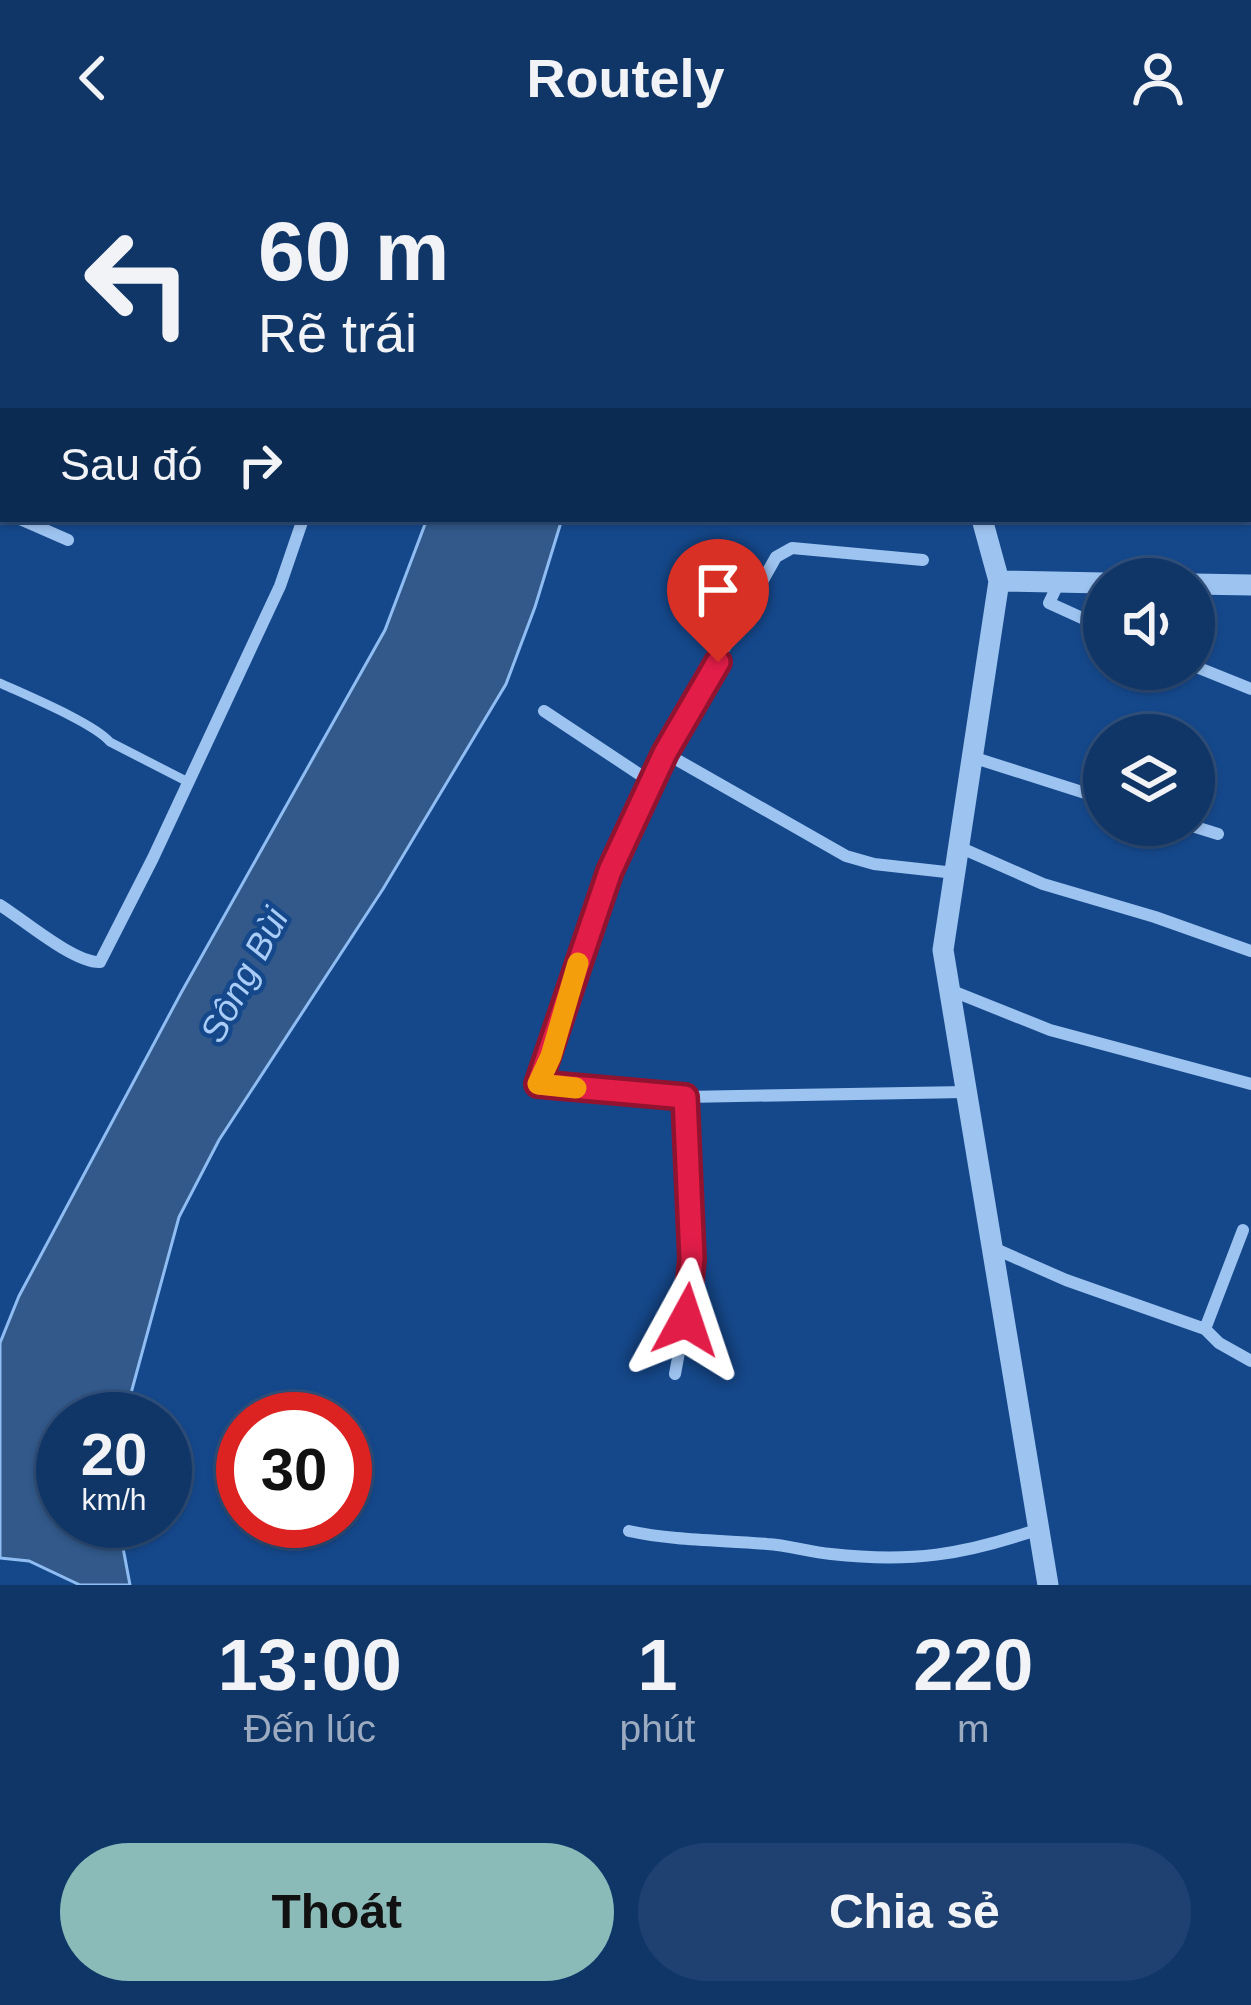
<!DOCTYPE html>
<html lang="vi">
<meta charset="utf-8">
<style>
body{margin:0;font-family:Arial,sans-serif;background:#1e4171;color:#f1f3f6;height:100vh;display:flex;flex-direction:column;font-size:45px;white-space:nowrap}
*{box-sizing:border-box;margin:0}
p{font-size:39px;color:#9cabc0}
.icon{flex:none;width:66px;height:66px;fill:none;stroke:currentColor;stroke-width:2;stroke-linecap:round;stroke-linejoin:round}
.map{position:relative;height:1429px;overflow:hidden}
.side{display:flex;flex-direction:column;background:#103668;flex:1}
.side>*{flex:none}
.hud{position:absolute;left:0px;top:0px;width:1251px;height:366px;box-shadow:0 3px 9px #0004,0 0 0 3px #30507c;background:#103668;color:#f1f3f6;overflow:hidden}
.tools{position:absolute;left:1083px;top:402px;display:grid;gap:24px}
.tools a{display:grid;place-items:center;width:132px;height:132px;border-radius:50%;background:#103668;box-shadow:0 3px 9px #0004,0 0 0 3px #30507c;font-size:60px}
.speed{position:absolute;left:36px;top:1236px;display:flex;gap:24px;font-size:60px;font-weight:700;text-align:center}
.speed>*{display:grid;place-content:center;width:156px;height:156px;border-radius:50%;background:#103668;box-shadow:0 3px 9px #0004,0 0 0 3px #30507c;line-height:1}
.speed small{font-size:30px;font-weight:400}
.speed .limit{border:18px solid #d22;background:#fff;color:#111}
.pin{position:absolute;display:grid;place-items:center;width:102px;height:102px;color:#fff;margin:-123px -51px;border-radius:50% 50% 50% 0;rotate:-45deg;box-shadow:0 0 12px #0007}
.pin .icon{rotate:45deg}
.me{position:absolute;width:132px;margin:-66px;rotate:5deg;stroke-linejoin:round;filter:drop-shadow(0 0 9px #0008)}
.turn{display:flex;align-items:center;gap:42px;height:252px;padding:0 60px;font-size:54px}
.turn .icon{width:156px;height:156px;stroke-width:2.5}
.turn b{display:block;font-size:84px;line-height:102px}
.then{display:flex;align-items:center;height:114px;padding:0 60px;background:#0003;gap:24px;font-size:45px}
.eta{display:flex;justify-content:space-evenly;align-items:center;height:204px;text-align:center}
.eta b{font-size:72px;font-weight:800;line-height:84px}
.button{display:flex;gap:24px;margin-top:auto;padding:24px 60px}
.button a{flex:1;height:138px;border-radius:72px;background:#8bbbb9;color:#111;font-size:48px;font-weight:800;line-height:138px;text-align:center}
.button a+a{background:#1e4171;color:#f1f3f6}
header{display:flex;justify-content:space-between;align-items:center;height:156px;padding:0 60px;background:#103668;font-size:54px;font-weight:800}
.map>svg:first-child{display:block}
</style>
<header><svg class="icon" aria-label="back" viewBox="0 0 24 24"><path d="M15 5l-7 7 7 7"/></svg>Routely<svg class="icon" aria-label="person" viewBox="0 0 24 24"><circle cx="12" cy="8" r="4"/><path d="M4 21q1-7 8-7t8 7"/></svg></header>
<div class="map">
<svg width="1251" height="1429" viewBox="0 0 1251 1429">
<rect width="100%" height="100%" fill="#15488b"/>
<path fill="#32598a" stroke="#8fbdf3" stroke-width="3" d="M 427,363 L 562,363 L 535,451 L 506,528 L 383,733 L 219,984 L 179,1061 L 124,1263 L 63,1263 L 63,1365 L 118,1365 L 130,1429 L 80,1429 L 29,1405 L 0,1402 L 0,1187 L 19,1140 L 181,837 L 385,474 Z"/>
<g fill="none" stroke-linecap="round" stroke-linejoin="round">
<path stroke="#9dc3f0" stroke-width="9" d="M 0,527 C 26,539 94,567 110,586 L 188,626"/>
<path stroke="#9dc3f0" stroke-width="12" d="M 681,0 L 682,3
M 371,3 L 371,0
M 0,98 L 3,99
M 1248,101 L 1251,101
M 1248,281 L 1251,281
M 0,354 L 3,355
M 20,363 L 68,384
M 923,404 L 792,392 L 776,401 L 665,597 L 610,715 L 551,900 L 538,928 L 685,941 L 965,936
M 1059,426 L 1049,447 L 1104,472
M 1194,510 L 1251,533
M 544,555 L 651,626
M 665,597 L 846,700 L 874,708 L 955,717
M 972,601 L 1104,643
M 1189,669 L 1218,678
M 959,691 L 1043,728 L 1155,761 L 1251,795
M 0,749 C 24,764 74,807 100,806 L 153,702 L 280,430 L 303,363
M 950,834 L 1050,874 L 1251,928
M 991,1091 L 1066,1124 L 1205,1173 L 1219,1187 L 1251,1205
M 1205,1173 L 1243,1074
M 675,1218 C 695,1121 689,1039 685,941
M 629,1375 C 675,1385 720,1384 767,1388 C 788,1389 809,1396 831,1398 C 911,1407 963,1399 1039,1373"/>
<path stroke="#9dc3f0" stroke-width="21" d="M 994,3 L 995,0
M 982,363 L 999,425
M 1194,428 L 1251,429
M 1048,1429 L 943,794 L 999,425 L 1104,427"/>
</g>
<g fill="none" stroke-linecap="round" stroke-linejoin="round">
<defs>
<path id="route" d="M 686,1164 L 692,1103 L 685,941 L 538,928 L 610,715 L 665,597 L 718,506"/>
</defs>
<use href="#route" stroke="#92132f" stroke-width="30"/>
<use href="#route" stroke="#e11d48" stroke-width="21"/>
<path stroke="#f59e0b" stroke-width="21" d="M 576,932 L 538,928 L 551,900 L 578,807"/>
</g>
<g text-anchor="middle" dominant-baseline="central" stroke-width="9" stroke-linejoin="round" paint-order="stroke">
<g font-size="36" font-style="italic" fill="#a9cdf7" stroke="#15488b">
<text transform="translate(244 819) rotate(-62)">Sông Bùi</text>
</g>
</g>
</svg>
<div class="tools">
<a><svg class="icon" aria-label="sound" viewBox="0 0 24 24"><path d="M4 9h4l5-4v14l-5-4H4zM17 9q2 3 0 6"/></svg></a>
<a><svg class="icon" aria-label="layers" viewBox="0 0 24 24"><path d="M12 4l9 5-9 5-9-5zM3 14l9 5 9-5"/></svg></a>
</div>
<div class="speed"><div>20<small>km/h</small></div><div class="limit">30</div></div>
<div class="pin" style="left:718px;top:506px;background:#d93025"><svg class="icon" aria-label="arrive" viewBox="0 0 24 24"><path d="M6 21V4h12l-3 4 3 4H6"/></svg></div>
<svg class="me" style="left:686px;top:1164px" viewBox="-20 -20 40 40"><path d="M0-17L14 15 0 8-14 15z" fill="#e11d48" stroke="#fff" stroke-width="4"/></svg>
<div class="hud">
<div class="turn"><svg class="icon" aria-label="left" viewBox="0 0 24 24"><path d="M17 20v-9H6M10 6l-5 5 5 5"/></svg><div><b>60 m</b>Rẽ trái</div></div>
<div class="then">Sau đó<svg class="icon" aria-label="right" viewBox="0 0 24 24"><path d="M7 20v-9h11M14 6l5 5-5 5"/></svg></div>
</div>
</div>
<section class="side">
<div class="eta">
<div><b>13:00</b><p>Đến lúc</p></div>
<div><b>1</b><p>phút</p></div>
<div><b>220</b><p>m</p></div>
</div>
<div class="button"><a>Thoát</a><a>Chia sẻ</a></div>
</section>
